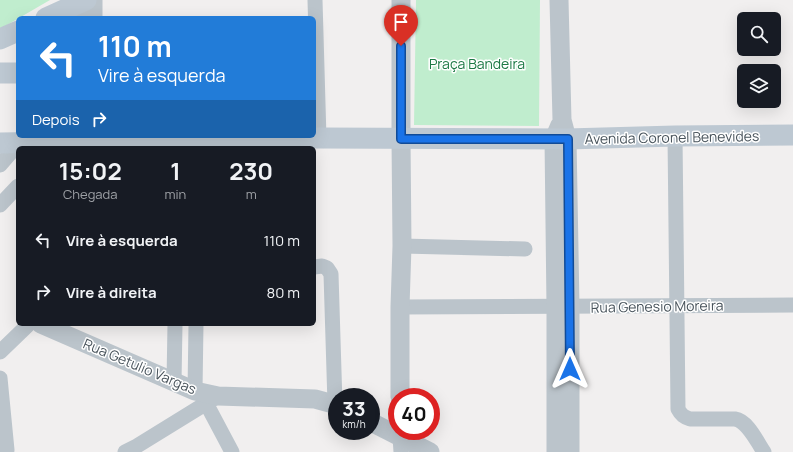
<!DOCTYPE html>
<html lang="pt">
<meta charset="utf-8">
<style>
body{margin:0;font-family:Manrope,sans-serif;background:#242831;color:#f1f3f6;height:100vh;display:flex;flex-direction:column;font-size:15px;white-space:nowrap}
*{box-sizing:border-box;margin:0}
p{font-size:13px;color:#9ea1a6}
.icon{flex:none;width:22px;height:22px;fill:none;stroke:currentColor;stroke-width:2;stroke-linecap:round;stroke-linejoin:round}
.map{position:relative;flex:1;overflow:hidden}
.drawer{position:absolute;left:16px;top:146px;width:300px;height:180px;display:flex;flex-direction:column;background:#171b24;border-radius:6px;box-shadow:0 4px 16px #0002}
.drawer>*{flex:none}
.hud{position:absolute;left:16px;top:16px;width:300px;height:122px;border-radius:6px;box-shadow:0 4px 16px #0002;background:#227cd8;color:#fff;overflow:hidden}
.buttons{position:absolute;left:737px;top:12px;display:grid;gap:8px}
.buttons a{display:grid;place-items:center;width:44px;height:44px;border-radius:6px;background:#171b24;box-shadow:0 4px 16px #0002;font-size:20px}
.speed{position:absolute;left:328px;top:388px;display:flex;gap:8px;font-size:20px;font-weight:700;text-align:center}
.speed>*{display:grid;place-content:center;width:52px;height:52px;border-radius:50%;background:#171b24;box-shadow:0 4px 16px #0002;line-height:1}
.speed small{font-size:10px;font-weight:400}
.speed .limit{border:6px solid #d22;background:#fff;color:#111}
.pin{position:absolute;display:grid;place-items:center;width:34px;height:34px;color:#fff;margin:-41px -17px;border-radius:50% 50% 50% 0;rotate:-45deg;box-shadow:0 0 4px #0007}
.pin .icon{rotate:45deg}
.me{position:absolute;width:44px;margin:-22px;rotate:0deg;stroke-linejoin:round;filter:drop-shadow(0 0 3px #0008)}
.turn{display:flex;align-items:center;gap:14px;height:84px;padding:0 16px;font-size:18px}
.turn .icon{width:52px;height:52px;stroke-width:2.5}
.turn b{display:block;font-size:28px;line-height:34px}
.then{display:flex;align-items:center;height:38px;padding:0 16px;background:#0003;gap:8px;font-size:15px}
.eta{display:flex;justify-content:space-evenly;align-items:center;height:68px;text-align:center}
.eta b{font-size:24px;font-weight:700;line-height:28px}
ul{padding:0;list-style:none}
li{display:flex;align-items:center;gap:12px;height:52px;padding:0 16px}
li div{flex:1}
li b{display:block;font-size:15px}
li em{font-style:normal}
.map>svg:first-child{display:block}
</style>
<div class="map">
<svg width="793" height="452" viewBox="0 0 793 452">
<rect width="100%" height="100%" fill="#f1efef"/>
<path fill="#c0edce" d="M 0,0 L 50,0 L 0,29 Z
M 416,0 L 540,0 L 539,126 L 414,125 Z"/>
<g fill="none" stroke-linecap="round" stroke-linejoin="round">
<path stroke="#bbc4cb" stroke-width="15" d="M 95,0 L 95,18
M 315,0 L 319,138
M 80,18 L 80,0
M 675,136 L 678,409 C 681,415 684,417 690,419 L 735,419 C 748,421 757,442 764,452
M 0,165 L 19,143
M 0,205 L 18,186
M 402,246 L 525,249
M 314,267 L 322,266 L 327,268 L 331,274 L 335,404
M 400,307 C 531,307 662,306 793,305
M 0,352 L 29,324
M 0,378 L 7,450
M 174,382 L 175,324
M 195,391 L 196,324
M 206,403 L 232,452
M 400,436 L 401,452
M 125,452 L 137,446 L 218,396"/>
<path stroke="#bbc4cb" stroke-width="19" d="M 559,0 L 562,120 L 567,139 L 570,307 L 570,452
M 41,324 L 195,391 L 218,396 L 315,399 L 337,405
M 400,397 L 400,307 L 402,246 L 401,139 L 401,0
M 371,422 L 430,452
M 556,452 L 556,307 L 554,139 L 560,125"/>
<path stroke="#bdc8d2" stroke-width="21" d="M 46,18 L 86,0
M 0,39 L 18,31
M 0,73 L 18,73
M 0,143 L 319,138 L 567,139 L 675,136 L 793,135"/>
</g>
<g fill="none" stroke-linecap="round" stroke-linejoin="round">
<defs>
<path id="route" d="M 401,46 L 401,139 L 568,139 L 570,369"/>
</defs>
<use href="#route" stroke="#114b97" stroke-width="10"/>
<use href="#route" stroke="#1a73e8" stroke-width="7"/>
</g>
<g text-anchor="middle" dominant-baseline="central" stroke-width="3" stroke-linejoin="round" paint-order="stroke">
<g font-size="14" fill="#1c7945" stroke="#fff">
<text x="477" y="63">Praça Bandeira</text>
</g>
<g font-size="14" fill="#48535b" stroke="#fff">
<text transform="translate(672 137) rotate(-1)">Avenida Coronel Benevides</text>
<text transform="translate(657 306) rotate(-1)">Rua Genesio Moreira</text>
<text transform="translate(140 366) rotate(23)">Rua Getulio Vargas</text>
</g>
</g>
</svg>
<div class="buttons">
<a><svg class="icon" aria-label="search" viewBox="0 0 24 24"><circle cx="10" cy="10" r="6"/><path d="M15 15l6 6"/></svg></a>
<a><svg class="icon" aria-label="layers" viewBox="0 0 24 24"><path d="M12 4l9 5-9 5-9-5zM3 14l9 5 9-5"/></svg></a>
</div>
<div class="speed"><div>33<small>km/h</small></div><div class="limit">40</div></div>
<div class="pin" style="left:401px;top:46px;background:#d93025"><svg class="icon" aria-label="arrive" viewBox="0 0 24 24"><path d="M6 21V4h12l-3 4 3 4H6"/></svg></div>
<svg class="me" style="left:570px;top:369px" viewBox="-20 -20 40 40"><path d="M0-17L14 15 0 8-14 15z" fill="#1a73e8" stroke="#fff" stroke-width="4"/></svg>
<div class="hud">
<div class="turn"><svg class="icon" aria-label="left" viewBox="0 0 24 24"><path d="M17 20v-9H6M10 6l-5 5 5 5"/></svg><div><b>110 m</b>Vire à esquerda</div></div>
<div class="then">Depois<svg class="icon" aria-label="right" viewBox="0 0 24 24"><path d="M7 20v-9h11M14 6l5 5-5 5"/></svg></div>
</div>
<section class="drawer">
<div class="eta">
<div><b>15:02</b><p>Chegada</p></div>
<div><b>1</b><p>min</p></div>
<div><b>230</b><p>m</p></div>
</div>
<ul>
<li><svg class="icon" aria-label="left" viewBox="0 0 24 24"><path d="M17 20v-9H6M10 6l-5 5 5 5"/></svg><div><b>Vire à esquerda</b></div><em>110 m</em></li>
<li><svg class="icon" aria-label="right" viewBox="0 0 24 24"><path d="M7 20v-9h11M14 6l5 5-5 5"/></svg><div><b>Vire à direita</b></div><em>80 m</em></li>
</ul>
</section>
</div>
